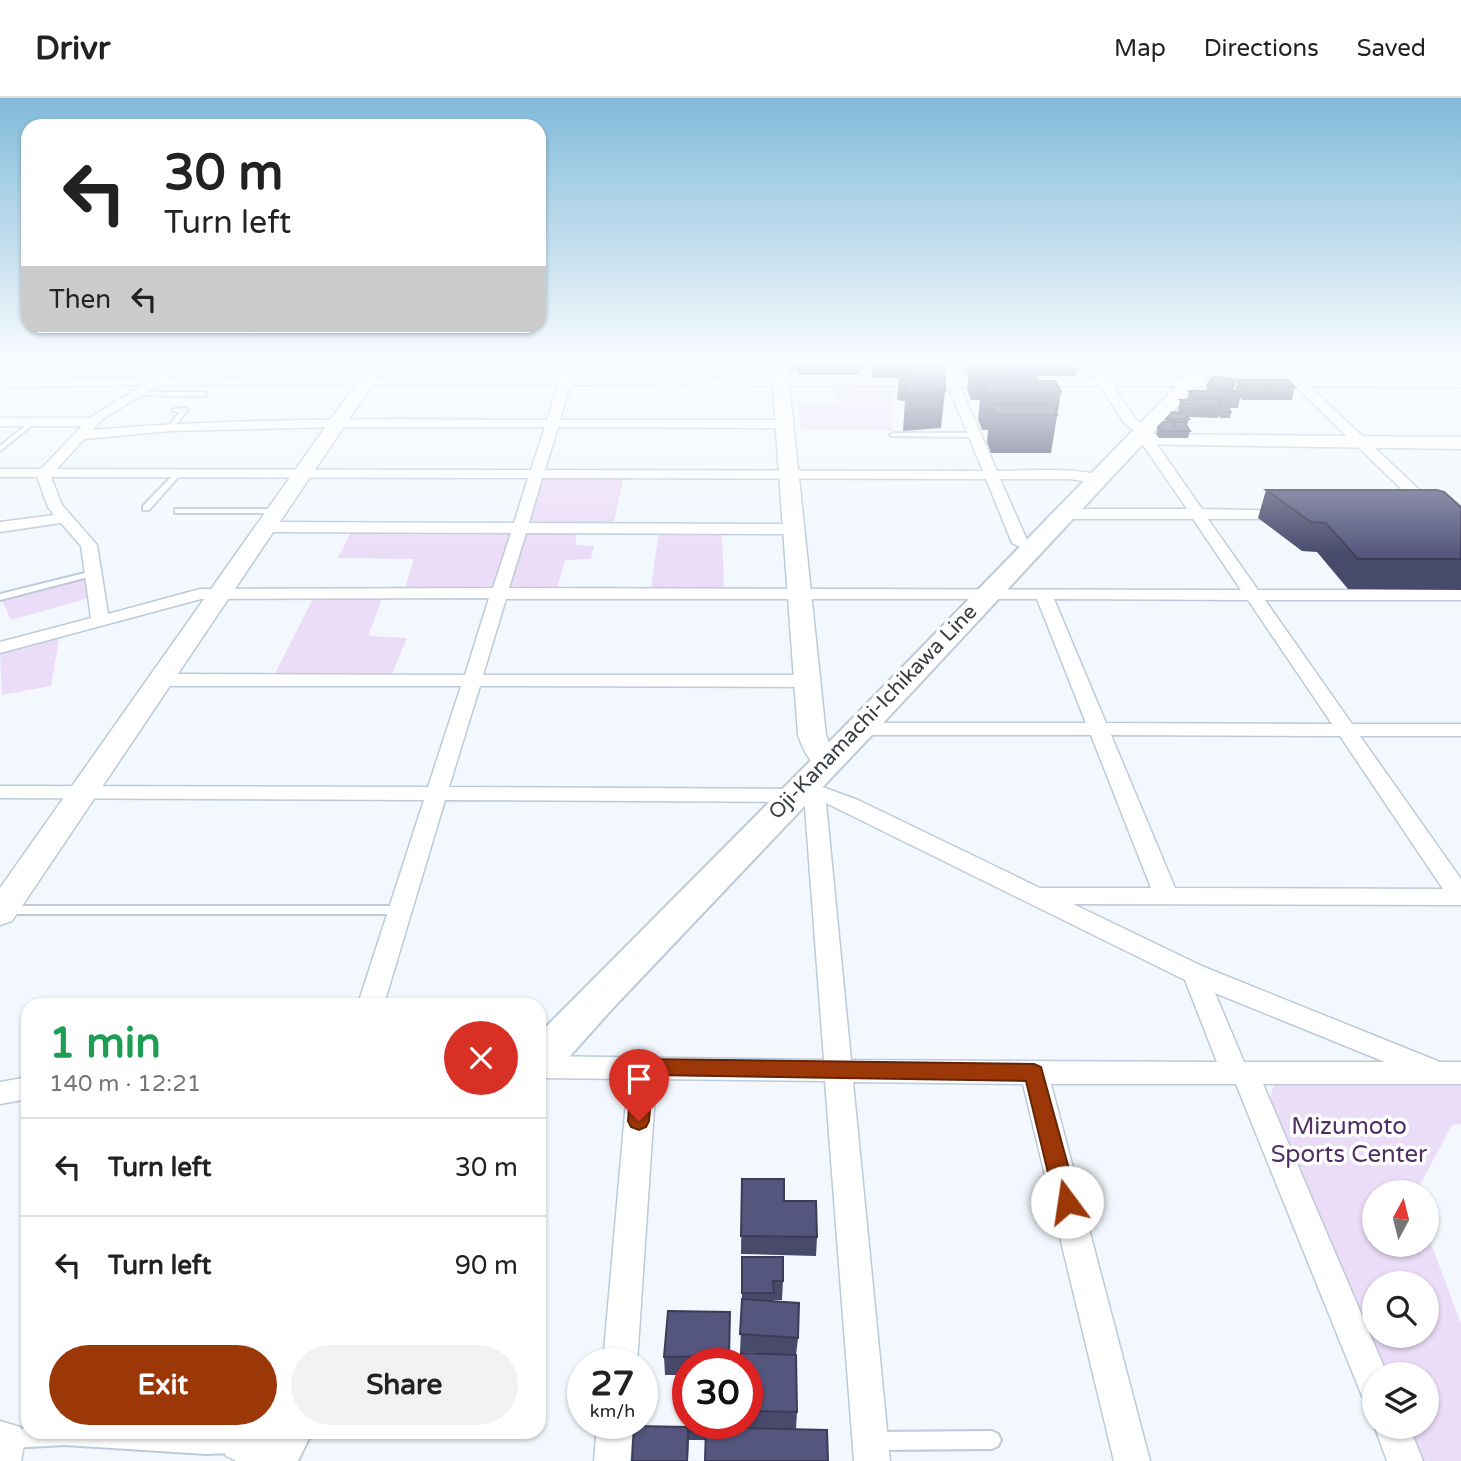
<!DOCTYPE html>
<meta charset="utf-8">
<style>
body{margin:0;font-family:"Varela Round",sans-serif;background:#f2f2f2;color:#222;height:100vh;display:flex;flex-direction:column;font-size:26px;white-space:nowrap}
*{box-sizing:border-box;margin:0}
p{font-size:23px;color:#767676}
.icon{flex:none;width:38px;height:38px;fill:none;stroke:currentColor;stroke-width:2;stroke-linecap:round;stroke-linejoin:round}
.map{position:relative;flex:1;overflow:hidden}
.details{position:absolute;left:21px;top:900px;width:525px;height:441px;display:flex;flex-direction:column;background:#fff;border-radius:21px;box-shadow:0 2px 5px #0004}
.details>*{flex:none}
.hud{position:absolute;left:21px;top:21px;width:525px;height:214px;border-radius:21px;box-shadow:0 2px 5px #0004;background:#fff;color:#222;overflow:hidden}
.needle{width:46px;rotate:7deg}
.buttons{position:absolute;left:1362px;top:1082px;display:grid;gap:14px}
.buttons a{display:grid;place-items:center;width:77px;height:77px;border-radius:50%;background:#fff;box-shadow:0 2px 5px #0004;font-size:35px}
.speed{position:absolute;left:567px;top:1250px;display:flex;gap:14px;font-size:35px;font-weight:700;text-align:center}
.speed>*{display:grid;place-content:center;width:91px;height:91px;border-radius:50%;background:#fff;box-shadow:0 2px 5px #0004;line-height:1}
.speed small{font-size:18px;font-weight:400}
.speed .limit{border:10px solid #d22;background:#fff;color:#111}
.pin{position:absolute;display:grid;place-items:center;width:60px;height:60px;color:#fff;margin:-72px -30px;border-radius:50% 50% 50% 0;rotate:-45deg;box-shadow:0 0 7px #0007}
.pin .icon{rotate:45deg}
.me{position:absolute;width:77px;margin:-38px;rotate:346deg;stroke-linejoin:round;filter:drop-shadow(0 0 5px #0008)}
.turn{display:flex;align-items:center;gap:24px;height:147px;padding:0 28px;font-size:32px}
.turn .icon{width:91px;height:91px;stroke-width:2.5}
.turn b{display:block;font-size:49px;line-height:60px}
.then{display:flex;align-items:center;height:66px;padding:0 28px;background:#0003;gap:14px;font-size:26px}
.round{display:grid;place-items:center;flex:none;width:74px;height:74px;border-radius:37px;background:#f2f2f2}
.headline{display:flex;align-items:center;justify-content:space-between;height:119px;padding:0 28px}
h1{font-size:42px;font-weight:800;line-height:52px;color:#1e9e55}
.primary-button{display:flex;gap:14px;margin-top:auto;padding:14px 28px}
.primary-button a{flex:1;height:80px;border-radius:42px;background:#9c3708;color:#fff;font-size:28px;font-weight:800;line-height:80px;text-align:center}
.primary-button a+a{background:#f2f2f2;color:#222}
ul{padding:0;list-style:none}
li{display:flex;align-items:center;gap:21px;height:98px;padding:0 28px;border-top:2px solid #e0e0e0}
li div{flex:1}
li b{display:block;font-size:26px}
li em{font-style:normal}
header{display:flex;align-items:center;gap:42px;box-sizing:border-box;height:98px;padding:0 35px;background:#fff;border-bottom:2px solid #e0e0e0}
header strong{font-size:33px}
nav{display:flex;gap:38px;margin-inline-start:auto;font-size:24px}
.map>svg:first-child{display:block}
</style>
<header>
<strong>Drivr</strong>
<nav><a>Map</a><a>Directions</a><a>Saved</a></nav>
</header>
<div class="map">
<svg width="1461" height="1363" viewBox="0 0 1461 1363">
<rect width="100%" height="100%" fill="#f2f8fe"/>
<path fill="#ebdcf7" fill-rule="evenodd" d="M 832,286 L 893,286 L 892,333 L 801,331 L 798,305 L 837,305 Z
M 539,377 L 624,378 L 613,429 L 525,428 Z
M 351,434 L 514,435 L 493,490 L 405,491 L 414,461 L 338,460 Z
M 659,434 L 722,434 L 724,491 L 651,490 Z
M 576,435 L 576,447 L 594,448 L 591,461 L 565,462 L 557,491 L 514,491 L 508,487 L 527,436 Z
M 87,478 L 92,499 L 11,522 L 1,500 Z
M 313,501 L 382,501 L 368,538 L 407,540 L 391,578 L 274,577 Z
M 59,541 L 51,588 L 2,597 L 0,555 Z
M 1275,984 L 1461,985 L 1461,1026 L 1452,1027 L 1416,1094 L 1374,1094 L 1374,1146 L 1426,1146 L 1426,1132 L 1461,1226 L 1461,1363 L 1420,1363 L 1405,1328 L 1426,1328 L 1426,1276 L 1383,1276 L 1269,1002 ZM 1374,1185 L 1426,1185 L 1426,1237 L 1374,1237 Z"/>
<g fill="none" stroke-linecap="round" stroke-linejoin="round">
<defs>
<path id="lane" d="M 231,266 L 237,266 L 220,284 L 216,284 L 216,282 Z
M 614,266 L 620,266 L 616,284 L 613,286 L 610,284 Z
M 704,266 L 710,266 L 708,284 L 705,286 L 702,284 Z
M 135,294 L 204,294 L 207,296 L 204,298 L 137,297 L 135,296 Z
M 173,311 L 185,310 L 188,312 L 173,330 L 171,331 L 168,329 L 180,314 L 173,313 Z
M 31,323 L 36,324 L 0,353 L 0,348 Z
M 893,335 L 975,335 L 978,337 L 975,339 L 891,338 L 890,337 Z
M 175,375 L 181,376 L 149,412 L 143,412 L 143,408 Z
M 175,411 L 276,411 L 280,413 L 276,415 L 175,415 Z
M 93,473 L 96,473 L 96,477 L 0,502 L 0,496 Z
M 5,808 L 401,808 L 405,809 L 407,812 L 405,815 L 401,816 L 5,816 L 0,814 L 1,809 Z
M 28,1330 L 28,1334 L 135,1334 L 178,1337 L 234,1337 L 240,1340 L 243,1346 L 240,1352 L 234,1355 L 206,1356 L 65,1347 L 10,1350 L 4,1347 L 1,1341 L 4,1335 L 10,1332 Z
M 992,1333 L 998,1336 L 1001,1342 L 998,1348 L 992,1351 L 876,1352 L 870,1349 L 867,1343 L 870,1337 L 876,1334 Z"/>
<path id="street" d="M 167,266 L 180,266 L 166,280 L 561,280 L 565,266 L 577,266 L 573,280 L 945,280 L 939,266 L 951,266 L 957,280 L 997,280 L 1003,284 L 997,288 L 960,288 L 997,373 C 1019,373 1092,368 1106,381 L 1099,385 L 1069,381 L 1000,381 L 1027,442 L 1041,450 L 1033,455 L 1012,445 L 986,381 L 542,380 L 529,425 L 793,426 L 801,431 L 793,436 L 526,435 L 509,490 L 1241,492 L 1193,421 L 1065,421 L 1057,416 L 1065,411 L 1187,411 L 1141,344 L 1148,340 L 1153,341 L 1202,411 L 1292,413 L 1295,416 L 1287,421 L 1208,421 L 1258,492 L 1461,492 L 1461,502 L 1265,502 L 1352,626 L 1461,626 L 1461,638 L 1360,638 L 1461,781 L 1461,807 L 1073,806 L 1204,869 L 1440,964 L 1461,964 L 1461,986 L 1263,986 L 1387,1276 L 1374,1276 L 1374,1303 L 1362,1298 L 1236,986 L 1051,986 L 1150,1363 L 1114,1363 L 1023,986 L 853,984 L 890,1363 L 854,1363 L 825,983 L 656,981 L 637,1265 L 603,1265 L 628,981 L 539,980 L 539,958 L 824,962 L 804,696 L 801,702 L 793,704 L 445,702 L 384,906 L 358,906 L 424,702 L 0,700 L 0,688 L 428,689 L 461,588 L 160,588 L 151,582 L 160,576 L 465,577 L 489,500 L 201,501 L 0,555 L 0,544 L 91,520 L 81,448 L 61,425 L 0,434 L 0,424 L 54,417 L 48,409 L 37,379 L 0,379 L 0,371 L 41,371 L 82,328 L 0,328 L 0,320 L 89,320 L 143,287 L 0,289 L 0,281 L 152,280 ZM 158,287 L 558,287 L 547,322 C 395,321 243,319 92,332 L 103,321 ZM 570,287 L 948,288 L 983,373 L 545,372 L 558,329 L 784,330 L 791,326 L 784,322 L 560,322 ZM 338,329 L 545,329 L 531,372 L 57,371 L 84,341 L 171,333 ZM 51,379 L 528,380 L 514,425 L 265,424 L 257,429 L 265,434 L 511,435 L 493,490 L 200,491 L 108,516 L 97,447 L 62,407 ZM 506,501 L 1037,501 L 1086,625 L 860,625 L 853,627 L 850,631 L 853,635 L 860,637 L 1091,637 L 1151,790 L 1040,790 L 858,702 L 803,682 L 796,683 L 792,688 L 794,691 L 449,689 L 480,588 L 806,589 L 815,583 L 806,577 L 483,577 ZM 1054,501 L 1248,502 L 1332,626 L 1106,625 ZM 1111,637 L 1340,638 L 1443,791 L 1175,790 ZM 826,705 L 1185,882 L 1217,964 L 851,962 ZM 1215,895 L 1385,964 L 1244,964 Z
M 1086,266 L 1098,266 L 1108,281 L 1288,281 L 1273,266 L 1286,266 L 1302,281 L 1461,281 L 1461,289 L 1309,288 L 1461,431 L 1461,445 L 1455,443 L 1295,288 L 1113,288 L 1135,320 L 1150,334 L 1143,338 L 1125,326 L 1100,288 L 1029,288 L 1023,284 L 1029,280 L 1096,281 Z
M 28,979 L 28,1001 L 0,1006 L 0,984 Z
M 0,1323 L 20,1329 L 25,1342 L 21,1363 L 0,1363 Z
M 597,1325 L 633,1325 L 630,1363 L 594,1363 Z
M 1374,1327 L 1409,1328 L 1423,1363 L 1387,1363 Z
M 221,1334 C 246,1332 274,1333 285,1359 L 283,1363 L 237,1363 L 226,1358 L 221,1345 Z"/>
<path id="secondary" d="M 370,266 L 386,266 L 12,823 L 0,827 L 0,790 Z
M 771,266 L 787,266 L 826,637 L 831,650 L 842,664 L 837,670 C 814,676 805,657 798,637 Z
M 1135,336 L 1461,339 L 1461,351 L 1128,346 L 1126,342 L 1128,338 Z"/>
<path id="primary" d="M 1198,266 L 1217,266 L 871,638 L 612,911 L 554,976 L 539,981 L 539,936 L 849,624 Z
M 250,1334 L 312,1334 L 298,1363 L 235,1363 Z"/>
</defs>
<use href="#lane" stroke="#bdcad9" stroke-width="4"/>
<use href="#street" stroke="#bdcad9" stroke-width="3"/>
<use href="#secondary" stroke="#bdcad9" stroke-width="3"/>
<use href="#primary" stroke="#bdcad9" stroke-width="4"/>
<use href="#lane" fill="#fff" fill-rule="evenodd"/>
<use href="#street" fill="#fff" fill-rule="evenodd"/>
<use href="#secondary" fill="#fff" fill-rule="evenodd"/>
<use href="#primary" fill="#fff" fill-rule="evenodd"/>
</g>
<path fill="#484a6c" d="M 790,266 L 798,266 L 798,268 L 798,266 L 866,266 L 865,272 L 860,273 L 860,277 L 798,277 L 798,273 L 790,273 Z
M 870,266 L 945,266 L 945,293 L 941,330 L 903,333 L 905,303 L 897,302 L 899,280 L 873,280 Z
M 960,266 L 1078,266 L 1076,278 L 1038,278 L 1037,284 L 1061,294 L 1051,355 L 991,355 L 987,344 L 988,332 L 982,332 L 978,321 L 980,302 L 971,302 L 967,292 L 968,278 L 967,278 Z
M 1236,282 L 1233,293 L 1235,293 L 1238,282 L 1295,289 L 1292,302 L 1242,302 L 1240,300 L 1238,310 L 1228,310 L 1231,314 L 1230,320 L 1221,320 L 1219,318 L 1218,320 L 1187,319 L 1189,321 L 1187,327 L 1186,327 L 1190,333 L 1188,340 L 1159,340 L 1156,336 L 1158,329 L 1165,324 L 1166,321 L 1178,314 L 1180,302 L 1187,302 L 1189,293 L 1206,293 L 1207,287 Z
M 1266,392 L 1461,409 L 1461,492 L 1348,491 L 1317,454 L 1302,453 L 1258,420 Z
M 742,1081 L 784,1103 L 817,1139 L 816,1158 L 741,1156 Z
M 742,1159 L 783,1183 L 782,1202 L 774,1202 L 774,1203 L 798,1240 L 796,1258 L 797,1314 L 796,1331 L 706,1342 L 689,1342 L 688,1363 L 632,1363 L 634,1328 L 739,1330 L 739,1325 L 747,1325 L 747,1265 L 776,1256 L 740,1254 L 742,1207 Z
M 730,1233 L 729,1265 L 688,1265 L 688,1277 L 665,1277 L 664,1259 Z"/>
<path fill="#3b3c58" d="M 1236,282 L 1233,294 L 1227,297 L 1229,290 Z
M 688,1329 L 688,1363 L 687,1363 Z"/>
<path fill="#54567d" stroke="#3b3c58" stroke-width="2" d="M 900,266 L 945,266 L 945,293 L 906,296 L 909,267 L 900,267 Z
M 1214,278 L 1236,282 L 1229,290 L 1207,287 Z
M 1238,282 L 1288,282 L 1295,289 L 1245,289 Z
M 1055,283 L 1061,294 L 1036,294 L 1036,296 L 987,295 L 982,284 Z
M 1189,293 L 1237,293 L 1241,297 L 1194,298 Z
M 1217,301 L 1222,307 L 1184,306 L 1180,302 Z
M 1220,305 L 1225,305 L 1231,314 L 1222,314 L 1220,311 L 1222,307 Z
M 992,306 L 1052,306 L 1057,317 L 996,317 Z
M 1172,314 L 1183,315 L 1189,321 L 1166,321 Z
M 1163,324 L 1172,324 L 1176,329 L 1174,324 L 1184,324 L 1190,333 L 1161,333 L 1158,329 Z
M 1266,392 L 1437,392 L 1444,394 L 1461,409 L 1461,461 L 1358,461 L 1326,425 L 1311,424 Z
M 742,1081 L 784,1081 L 784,1103 L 816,1103 L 817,1139 L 741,1138 Z
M 742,1159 L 783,1159 L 783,1183 L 773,1183 L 774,1195 L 742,1195 Z
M 742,1201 L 799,1205 L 798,1240 L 740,1236 Z
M 668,1213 L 730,1214 L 729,1258 L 664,1259 Z
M 741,1255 L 796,1257 L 797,1314 L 747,1313 L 747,1265 L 741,1265 Z
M 688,1318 L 688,1325 L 735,1325 L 735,1329 L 706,1329 L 706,1333 L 688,1333 L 687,1329 Z
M 634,1328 L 688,1329 L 687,1363 L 632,1363 Z
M 706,1329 L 827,1332 L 828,1363 L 705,1363 Z"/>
<linearGradient id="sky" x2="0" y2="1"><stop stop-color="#81bad9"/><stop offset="0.58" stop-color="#f9fcff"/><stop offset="1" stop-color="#f9fcff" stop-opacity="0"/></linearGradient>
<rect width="1461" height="457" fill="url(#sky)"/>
<path fill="#9c3708" stroke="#652405" stroke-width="2" d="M 643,961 L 1034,966 L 1041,969 L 1078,1104 L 1075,1111 L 1067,1114 L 1059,1111 L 1055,1104 L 1026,983 L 653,977 L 649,1023 L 646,1029 L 639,1032 L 631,1029 L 628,1023 L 632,969 L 635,963 Z"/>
<g text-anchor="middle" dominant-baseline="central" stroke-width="7" stroke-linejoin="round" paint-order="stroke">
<g font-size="21" fill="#373d43" stroke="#fff">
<text transform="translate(873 614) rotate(-46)">Oji-Kanamachi-Ichikawa Line</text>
</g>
<g font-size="24" fill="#503064" stroke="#fff">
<text x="1349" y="1028">Mizumoto<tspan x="1349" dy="28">Sports Center</tspan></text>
</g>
</g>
</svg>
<div class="buttons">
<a><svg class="needle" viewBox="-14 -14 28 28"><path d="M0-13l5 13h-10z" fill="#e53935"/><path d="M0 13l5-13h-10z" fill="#767676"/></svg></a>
<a><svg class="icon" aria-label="search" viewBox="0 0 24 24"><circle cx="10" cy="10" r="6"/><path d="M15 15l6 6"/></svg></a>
<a><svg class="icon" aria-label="layers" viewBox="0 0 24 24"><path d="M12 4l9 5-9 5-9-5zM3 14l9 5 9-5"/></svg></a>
</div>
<div class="speed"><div>27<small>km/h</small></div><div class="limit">30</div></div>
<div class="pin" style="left:639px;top:1023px;background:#d93025"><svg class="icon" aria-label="arrive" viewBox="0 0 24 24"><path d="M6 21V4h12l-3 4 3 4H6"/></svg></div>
<svg class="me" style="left:1067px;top:1104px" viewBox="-20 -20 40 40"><circle r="19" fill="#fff"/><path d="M0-13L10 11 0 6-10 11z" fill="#9c3708"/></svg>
<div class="hud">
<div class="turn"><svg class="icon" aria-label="left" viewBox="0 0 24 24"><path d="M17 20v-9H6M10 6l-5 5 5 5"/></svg><div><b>30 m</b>Turn left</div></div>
<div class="then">Then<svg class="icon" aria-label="left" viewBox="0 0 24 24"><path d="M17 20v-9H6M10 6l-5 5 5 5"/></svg></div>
</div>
<section class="details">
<div class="headline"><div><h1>1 min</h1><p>140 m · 12:21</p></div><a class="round" style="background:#d93025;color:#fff"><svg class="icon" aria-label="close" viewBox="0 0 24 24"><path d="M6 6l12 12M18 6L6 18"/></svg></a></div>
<ul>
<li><svg class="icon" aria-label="left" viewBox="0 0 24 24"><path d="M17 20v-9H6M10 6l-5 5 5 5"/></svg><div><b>Turn left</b></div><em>30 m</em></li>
<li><svg class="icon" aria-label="left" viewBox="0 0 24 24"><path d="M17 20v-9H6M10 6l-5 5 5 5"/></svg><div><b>Turn left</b></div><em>90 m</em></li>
</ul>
<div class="primary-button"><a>Exit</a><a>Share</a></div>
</section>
</div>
